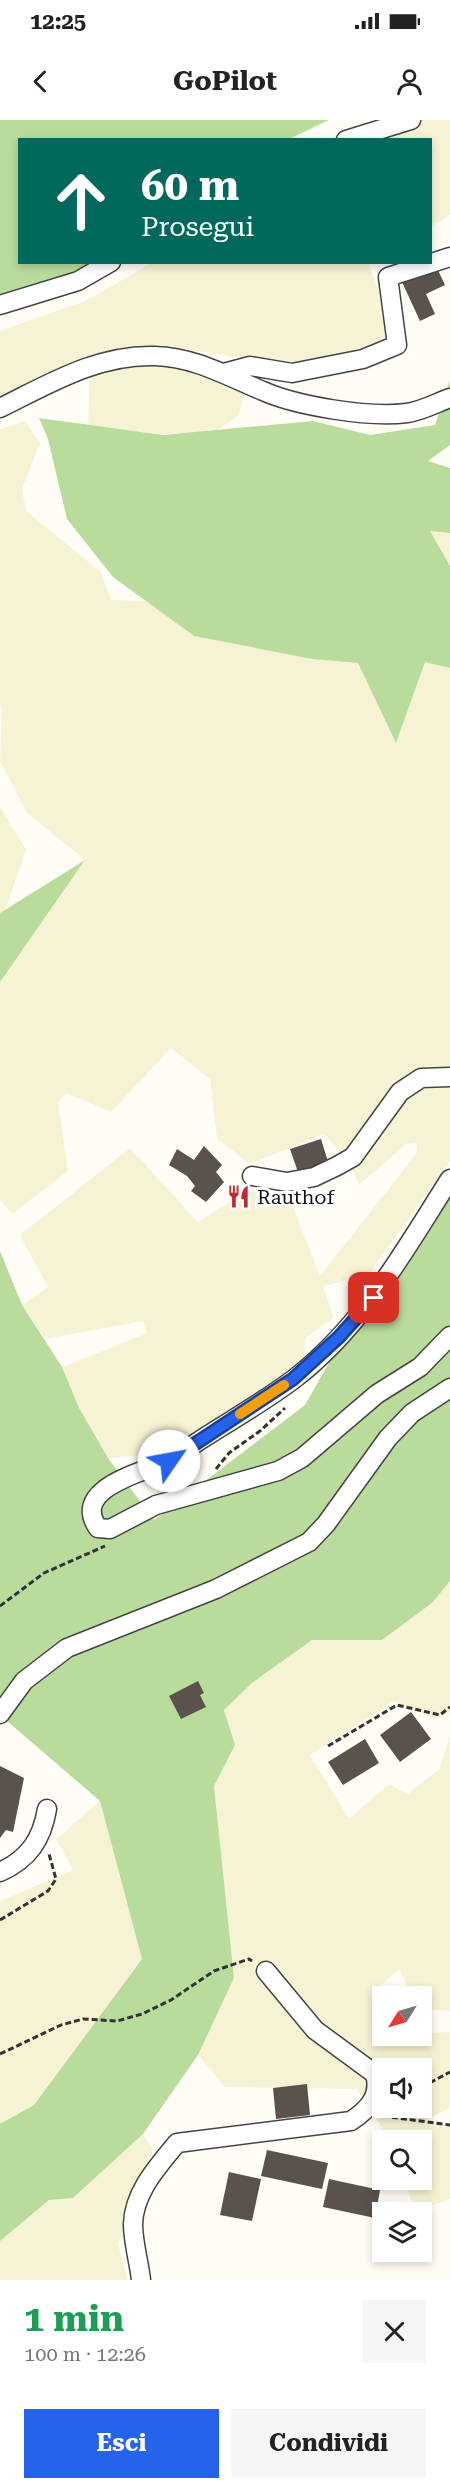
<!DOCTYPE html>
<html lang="it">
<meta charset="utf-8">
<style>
body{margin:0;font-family:"Roboto Serif",serif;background:#f6f6f6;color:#222;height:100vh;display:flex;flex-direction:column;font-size:22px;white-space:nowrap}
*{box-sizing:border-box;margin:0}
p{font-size:20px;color:#767676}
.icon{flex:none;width:33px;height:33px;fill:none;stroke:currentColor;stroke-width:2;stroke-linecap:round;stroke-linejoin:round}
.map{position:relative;height:2160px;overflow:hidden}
.side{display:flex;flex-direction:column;background:#fff;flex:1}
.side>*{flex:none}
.banner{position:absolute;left:18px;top:18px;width:414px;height:126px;border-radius:0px;box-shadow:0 3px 9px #0003;background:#00695c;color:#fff;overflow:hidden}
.needle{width:39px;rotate:233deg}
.fabs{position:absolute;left:372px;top:1866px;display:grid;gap:12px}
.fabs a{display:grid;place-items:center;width:60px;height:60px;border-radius:0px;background:#fff;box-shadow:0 3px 9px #0003;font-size:30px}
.pin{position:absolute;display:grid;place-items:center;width:51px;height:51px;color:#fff;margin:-26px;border-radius:12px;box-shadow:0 3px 9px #0006}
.me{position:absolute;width:66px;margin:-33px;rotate:57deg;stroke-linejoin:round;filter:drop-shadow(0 0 4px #0008)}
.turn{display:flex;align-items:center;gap:21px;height:126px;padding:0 24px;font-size:27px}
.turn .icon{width:78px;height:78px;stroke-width:2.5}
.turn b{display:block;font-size:42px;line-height:51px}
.round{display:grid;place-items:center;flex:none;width:63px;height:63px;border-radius:0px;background:#f6f6f6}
.head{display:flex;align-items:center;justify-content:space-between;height:102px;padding:0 24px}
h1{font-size:36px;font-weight:700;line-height:45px;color:#1e9e55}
.cta{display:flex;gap:12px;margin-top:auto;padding:12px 24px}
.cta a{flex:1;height:69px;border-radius:0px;background:#2563eb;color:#fff;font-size:24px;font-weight:700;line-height:69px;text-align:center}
.cta a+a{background:#f6f6f6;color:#222}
.status{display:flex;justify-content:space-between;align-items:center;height:42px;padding:0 30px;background:#fff;direction:ltr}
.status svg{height:16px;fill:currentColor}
header{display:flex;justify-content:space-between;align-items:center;height:78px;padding:0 24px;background:#fff;font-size:27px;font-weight:700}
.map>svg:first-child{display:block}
</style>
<div class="status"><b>12:25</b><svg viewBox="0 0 49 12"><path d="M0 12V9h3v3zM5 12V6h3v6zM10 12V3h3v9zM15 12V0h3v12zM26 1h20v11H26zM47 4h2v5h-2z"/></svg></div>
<header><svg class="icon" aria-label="back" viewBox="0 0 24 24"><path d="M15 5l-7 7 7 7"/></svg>GoPilot<svg class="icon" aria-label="person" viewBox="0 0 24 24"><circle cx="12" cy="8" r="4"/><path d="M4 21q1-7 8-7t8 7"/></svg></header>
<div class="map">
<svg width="450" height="2160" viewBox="0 0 450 2160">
<rect width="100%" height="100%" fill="#fffdf5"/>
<path fill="#f6f3d4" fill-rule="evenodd" d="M 400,0 L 450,0 L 450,95 L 431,106 L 430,20 L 366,20 Z
M 152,143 L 368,143 L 386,189 L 384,219 L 321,242 L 282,245 L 155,224 L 171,245 L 244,272 L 239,295 L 215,312 L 158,314 L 88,305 L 90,243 L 0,284 L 0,211 L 85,181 Z
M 25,301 L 40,323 L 22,369 L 26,391 L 101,452 L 111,480 L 146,481 L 194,516 L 312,539 L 358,543 L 396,623 L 425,541 L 450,548 L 450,959 L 419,965 L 374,992 L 344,1035 L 324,1014 L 250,1044 L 217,1019 L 210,959 L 171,928 L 111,992 L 66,973 L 58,983 L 68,1051 L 12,1094 L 0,1080 L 0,862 L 85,740 L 27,693 L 0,641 L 2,588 L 0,587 L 0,309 Z
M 430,411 L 450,413 L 450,446 Z
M 0,686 L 26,730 L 5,790 L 0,793 Z
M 450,966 L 450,1041 L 368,1155 L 323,1166 L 334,1198 L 305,1218 L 305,1240 L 177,1329 L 154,1334 L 108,1338 L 78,1288 L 62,1247 L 147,1213 L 143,1201 L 45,1219 L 22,1185 L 48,1167 L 20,1115 L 130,1028 L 198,1102 L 248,1071 L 288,1074 L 320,1156 L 416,1034 L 417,1023 L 406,1024 L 359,1065 L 351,1046 L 417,969 Z
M 450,1461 L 450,1592 L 435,1599 L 394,1581 L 310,1635 L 349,1699 L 389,1664 L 408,1674 L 439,1649 L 450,1616 L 450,1891 L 422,1889 L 422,1876 L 412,1876 L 399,1849 L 379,1867 L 383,1876 L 382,1916 L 422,1916 L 422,1913 L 450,1912 L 450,1987 L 424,2002 L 450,2005 L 450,2079 L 415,2091 L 404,2060 L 422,2060 L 422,2020 L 390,2020 L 357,1969 L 225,1967 L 198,1935 L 234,1858 L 214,1666 L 235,1625 L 224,1590 L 252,1563 L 312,1520 L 382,1520 L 432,1483 ZM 382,1948 L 422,1948 L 422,1988 L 382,1988 Z
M 100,1681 L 142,1839 L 34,1985 L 0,2004 L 0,1781 L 73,1750 L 56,1719 Z
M 143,2014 L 153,2030 L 118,2124 L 128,2160 L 0,2160 L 0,2121 L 49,2080 L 73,2078 Z"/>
<path fill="#b9dc9c" d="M 0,0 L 329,0 L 289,19 L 20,20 L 20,142 L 105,143 L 76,173 L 0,180 Z
M 450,260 L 450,325 L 428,341 L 450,348 L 450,413 L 430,411 L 450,446 L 450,548 L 425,542 L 396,623 L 358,543 L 312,539 L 194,516 L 113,457 L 67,399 L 48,319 L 39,298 L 163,315 L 313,301 L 370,315 L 435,305 Z
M 85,740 L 0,862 L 0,793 Z
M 450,1070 L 450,1461 L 432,1483 L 382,1520 L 312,1520 L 252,1563 L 224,1590 L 235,1625 L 214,1666 L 234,1858 L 198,1935 L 143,2014 L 73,2078 L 49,2080 L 0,2121 L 0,2004 L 34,1985 L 142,1839 L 100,1681 L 0,1595 L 0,1131 L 22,1185 L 62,1247 L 79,1288 L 108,1338 L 154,1400 L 305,1285 L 351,1204 Z"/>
<path fill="#5a524d" d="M 436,146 L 445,165 L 426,174 L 435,194 L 420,201 L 402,162 Z
M 321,1019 L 329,1045 L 299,1055 L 290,1029 Z
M 204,1026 L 222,1045 L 216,1052 L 224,1062 L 206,1082 L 191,1071 L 195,1066 L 187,1056 L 169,1045 L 177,1029 L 194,1040 Z
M 198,1561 L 204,1573 L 200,1575 L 206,1587 L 181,1599 L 169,1576 Z
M 411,1592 L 431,1619 L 400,1642 L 380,1615 Z
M 365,1619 L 379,1643 L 343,1665 L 328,1642 Z
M 0,1646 L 24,1658 L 13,1712 L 6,1710 L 0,1718 Z
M 307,1964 L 310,1995 L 276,1999 L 273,1968 Z
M 267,2030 L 328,2043 L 322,2069 L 261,2056 Z
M 229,2052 L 261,2059 L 252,2101 L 220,2095 Z
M 329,2059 L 380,2070 L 375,2098 L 323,2087 Z"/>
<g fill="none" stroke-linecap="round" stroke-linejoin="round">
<defs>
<path id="minor" d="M 346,20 L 411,0
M 0,185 L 78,161 L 111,142
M 224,253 L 250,246 L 292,253 L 363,239 L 397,225 L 388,157 L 450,137
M 0,288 C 49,264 98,234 155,236 C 194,237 227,256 263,271 C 297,286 369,298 407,293 C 422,291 436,283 450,278
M 252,1056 L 287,1062 L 314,1057 L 337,1046 L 353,1037 L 400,972 L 421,958 L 450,957
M 450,1059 C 404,1131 363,1206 294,1259 C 265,1281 233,1299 202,1319 C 191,1326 180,1335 168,1341 C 144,1352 70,1368 98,1408 L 110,1409 L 156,1385 L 278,1351 L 302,1338 L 377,1274 L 420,1247 L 450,1216
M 0,1594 L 24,1561 L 67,1528 L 216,1469 L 309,1422 L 326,1404 L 388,1318 L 412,1293 L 450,1268
M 0,1752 C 29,1739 42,1719 47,1689
M 141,2160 C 139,2142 133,2122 133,2104 C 134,2072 158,2046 177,2023 L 351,2001 C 369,1989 381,1976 375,1954 L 315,1910 L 266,1851"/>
</defs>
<use href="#minor" stroke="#444" stroke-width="21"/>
<path stroke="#333" stroke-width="3" stroke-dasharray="6 3" stroke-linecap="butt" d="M 216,1349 L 229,1333 L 260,1311 L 285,1288
M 0,1486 L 44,1453 L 105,1426
M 328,1626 L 397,1585 L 440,1595 L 450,1587
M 0,1800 L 48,1771 L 56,1759 L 49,1734
M 0,1934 L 61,1905 L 83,1899 L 117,1901 L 142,1894 L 171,1880 L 214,1851 L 249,1839 L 252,1841
M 422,1967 L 450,1952
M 383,1996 L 450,2005"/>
<use href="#minor" stroke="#fff" stroke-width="18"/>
</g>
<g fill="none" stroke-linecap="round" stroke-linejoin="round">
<defs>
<path id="route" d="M 169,1341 L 293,1259 L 339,1217 L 374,1178"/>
</defs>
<use href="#route" stroke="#184099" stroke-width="15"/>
<use href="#route" stroke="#2563eb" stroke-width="10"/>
<path stroke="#f59e0b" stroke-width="10" d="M 240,1294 L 284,1265"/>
</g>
<defs>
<symbol id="restaurant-bare" viewBox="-9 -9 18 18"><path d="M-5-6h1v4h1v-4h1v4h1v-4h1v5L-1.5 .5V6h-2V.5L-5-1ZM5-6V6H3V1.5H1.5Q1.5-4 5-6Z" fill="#c4262e" stroke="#fff" stroke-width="2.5" paint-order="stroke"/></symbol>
</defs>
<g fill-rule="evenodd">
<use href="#restaurant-bare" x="222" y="1060" width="33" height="33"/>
</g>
<g text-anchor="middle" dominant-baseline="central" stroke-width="6" stroke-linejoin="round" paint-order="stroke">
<g font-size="20" fill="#111" stroke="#fff" text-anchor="start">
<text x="257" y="1077">Rauthof</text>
</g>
</g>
</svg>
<div class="fabs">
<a><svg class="needle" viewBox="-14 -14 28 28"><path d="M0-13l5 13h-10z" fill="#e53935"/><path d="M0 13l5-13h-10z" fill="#767676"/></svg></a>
<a><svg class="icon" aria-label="sound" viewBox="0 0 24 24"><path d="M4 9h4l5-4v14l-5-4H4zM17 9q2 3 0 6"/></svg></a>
<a><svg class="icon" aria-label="search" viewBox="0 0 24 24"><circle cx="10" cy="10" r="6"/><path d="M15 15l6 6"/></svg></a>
<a><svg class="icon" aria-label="layers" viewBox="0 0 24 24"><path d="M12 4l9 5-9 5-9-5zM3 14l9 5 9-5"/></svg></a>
</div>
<div class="pin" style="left:374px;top:1178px;background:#d93025"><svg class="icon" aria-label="arrive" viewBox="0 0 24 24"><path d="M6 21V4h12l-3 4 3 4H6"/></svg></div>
<svg class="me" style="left:169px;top:1341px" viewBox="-20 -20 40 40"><circle r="19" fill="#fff"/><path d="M0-13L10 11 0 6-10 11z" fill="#2563eb"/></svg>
<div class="banner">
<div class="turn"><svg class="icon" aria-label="ahead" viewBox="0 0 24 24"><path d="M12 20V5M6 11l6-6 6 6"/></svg><div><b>60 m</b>Prosegui</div></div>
</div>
</div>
<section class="side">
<div class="head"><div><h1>1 min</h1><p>100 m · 12:26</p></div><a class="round"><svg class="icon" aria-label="close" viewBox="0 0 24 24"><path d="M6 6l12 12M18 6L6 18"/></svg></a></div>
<div class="cta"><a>Esci</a><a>Condividi</a></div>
</section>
